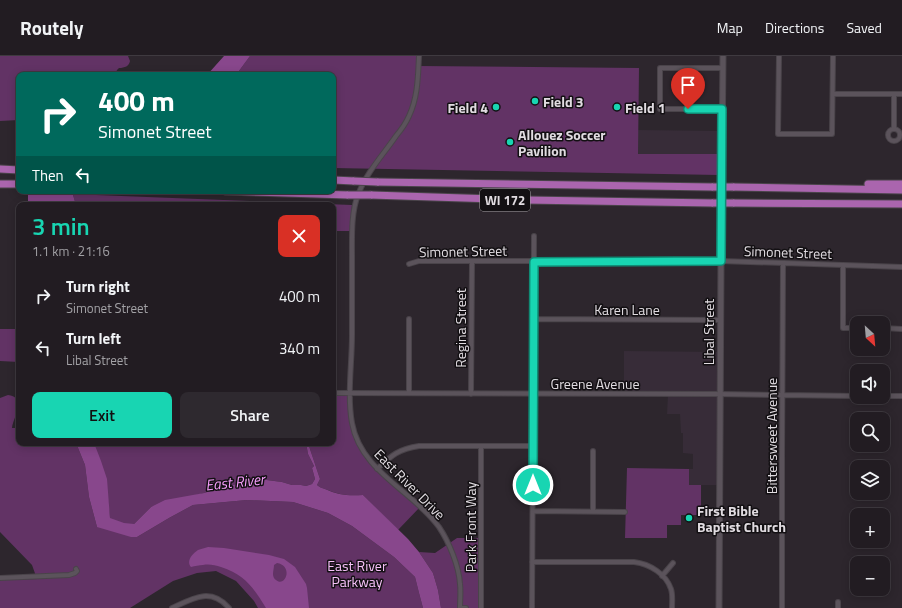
<!DOCTYPE html>
<meta charset="utf-8">
<style>
body{margin:0;font-family:"Titillium Web",sans-serif;background:#2e292f;color:#f1f3f6;height:100vh;display:flex;flex-direction:column;font-size:15px;white-space:nowrap}
*{box-sizing:border-box;margin:0}
p{font-size:13px;color:#a2a1a5}
.icon{flex:none;width:22px;height:22px;fill:none;stroke:currentColor;stroke-width:2;stroke-linecap:round;stroke-linejoin:round}
.map{position:relative;flex:1;overflow:hidden}
.drawer{position:absolute;left:16px;top:146px;width:320px;height:244px;display:flex;flex-direction:column;background:#221c22;border-radius:8px;box-shadow:0 2px 10px #0003,0 0 0 1px #3f3a40}
.drawer>*{flex:none}
.banner{position:absolute;left:16px;top:16px;width:320px;height:122px;border-radius:8px;box-shadow:0 2px 10px #0003,0 0 0 1px #3f3a40;background:#00695c;color:#fff;overflow:hidden}
.needle{width:26px;rotate:154deg}
.fabs{position:absolute;left:850px;top:260px;display:grid;gap:8px}
.fabs a{display:grid;place-items:center;width:40px;height:40px;border-radius:8px;background:#221c22;box-shadow:0 2px 10px #0003,0 0 0 1px #3f3a40;font-size:20px}
.pin{position:absolute;display:grid;place-items:center;width:34px;height:34px;color:#fff;margin:-41px -17px;border-radius:50% 50% 50% 0;rotate:-45deg;box-shadow:0 0 4px #0007}
.pin .icon{rotate:45deg}
.me{position:absolute;width:44px;margin:-22px;rotate:0deg;stroke-linejoin:round;filter:drop-shadow(0 0 3px #0008)}
.turn{display:flex;align-items:center;gap:14px;height:84px;padding:0 16px;font-size:18px}
.turn .icon{width:52px;height:52px;stroke-width:2.5}
.turn b{display:block;font-size:28px;line-height:34px}
.then{display:flex;align-items:center;height:38px;padding:0 16px;background:#0003;gap:8px;font-size:15px}
.round{display:grid;place-items:center;flex:none;width:42px;height:42px;border-radius:8px;background:#2e292f}
.summary{display:flex;align-items:center;justify-content:space-between;height:68px;padding:0 16px}
h1{font-size:24px;font-weight:600;line-height:30px;color:#18d5b2}
.action{display:flex;gap:8px;margin-top:auto;padding:8px 16px}
.action a{flex:1;height:46px;border-radius:8px;background:#18d5b2;color:#111;font-size:16px;font-weight:600;line-height:46px;text-align:center}
.action a+a{background:#2e292f;color:#f1f3f6}
ul{padding:0;list-style:none}
li{display:flex;align-items:center;gap:12px;height:52px;padding:0 16px}
li div{flex:1}
li b{display:block;font-size:15px}
li em{font-style:normal}
header{display:flex;align-items:center;gap:24px;box-sizing:border-box;height:56px;padding:0 20px;background:#221c22;border-bottom:1px solid #3f3a40}
header strong{font-size:19px}
nav{display:flex;gap:22px;margin-inline-start:auto;font-size:14px}
.map>svg:first-child{display:block}
</style>
<header>
<strong>Routely</strong>
<nav><a>Map</a><a>Directions</a><a>Saved</a></nav>
</header>
<div class="map">
<svg width="902" height="552" viewBox="0 0 902 552">
<rect width="100%" height="100%" fill="#2d262d"/>
<path fill="#372c38" d="M 638,74 L 719,75 L 719,98 L 638,98 Z
M 624,295 L 720,296 L 720,429 L 689,429 L 689,413 L 693,413 L 693,398 L 683,397 L 683,377 L 681,377 L 680,358 L 667,358 L 668,339 L 624,338 Z"/>
<path fill="#623365" d="M 0,0 L 128,0 L 130,5 C 129,10 125,12 119,12 L 117,14 L 115,19 L 19,19 L 19,64 L 0,65 Z
M 250,0 L 416,0 L 416,10 L 639,12 L 638,98 L 719,98 L 719,119 L 333,112 L 333,19 L 236,19 Z
M 73,135 L 96,135 L 96,139 L 352,149 L 350,175 L 333,175 L 333,149 L 76,149 L 73,139 Z
M 0,273 L 19,273 L 19,306 L 0,305 Z
M 333,334 L 350,335 L 351,350 L 357,383 L 372,407 L 420,451 L 398,474 L 363,439 C 348,440 339,439 325,433 C 322,432 319,431 317,429 L 320,423 L 308,387 L 333,387 Z
M 8,339 C 28,342 13,361 12,372 L 19,372 L 19,387 L 76,387 L 85,409 L 89,441 L 97,471 L 110,462 L 108,444 L 94,387 L 306,387 L 308,398 L 314,410 L 312,412 L 315,423 L 312,428 L 306,430 L 301,429 L 292,429 L 282,426 L 259,423 L 223,431 L 204,437 L 151,451 L 134,468 L 137,481 L 169,462 L 193,449 L 247,444 L 293,446 L 328,457 L 352,470 L 394,501 L 415,521 L 419,537 L 423,552 L 258,552 L 254,545 L 236,525 L 216,515 L 197,517 L 173,525 L 130,552 L 0,552 L 0,524 L 37,523 L 32,509 L 0,476 L 0,342 Z
M 627,412 L 689,413 L 689,429 L 701,429 L 701,459 L 681,459 L 681,469 L 667,469 L 667,482 L 625,482 Z
M 457,482 L 478,482 L 478,552 L 441,552 L 438,534 L 433,517 L 419,496 L 435,497 Z"/>
<path fill="#88478c" fill-rule="evenodd" d="M 224,0 L 250,0 L 236,19 L 207,19 Z
M 28,135 L 73,135 L 73,139 L 76,149 L 28,149 Z
M 76,387 L 94,387 L 101,405 L 107,423 L 110,462 L 124,467 L 134,468 L 151,451 L 165,444 L 204,437 L 223,431 L 259,423 L 282,426 L 292,429 L 301,429 L 306,430 L 312,428 L 315,423 L 312,412 L 314,410 L 308,398 L 306,387 L 308,387 L 320,423 L 317,429 C 319,431 322,432 325,433 C 338,439 348,440 363,439 L 408,483 L 419,496 L 433,517 L 438,534 L 441,552 L 423,552 L 419,537 L 415,521 L 394,501 L 352,470 L 328,457 L 293,446 L 247,444 L 193,449 L 169,462 L 137,481 L 131,481 L 97,471 L 89,441 L 85,409 Z
M 208,491 L 224,492 L 269,499 L 284,503 L 295,511 L 306,528 L 307,532 L 309,552 L 266,552 C 253,531 245,519 221,511 C 215,509 209,508 203,509 C 199,509 195,510 191,511 C 186,505 192,498 198,494 C 201,493 205,492 208,491 ZM 277,507 C 294,510 285,532 276,524 C 274,523 273,520 273,518 C 273,515 274,512 274,509 Z"/>
<g fill="none" stroke-linecap="round" stroke-linejoin="round">
<defs>
<path id="minor" d="M 419,0 C 418,20 418,41 409,60 C 406,67 401,74 396,80 C 383,99 366,117 358,139 C 351,156 352,181 352,200 C 352,226 352,253 352,279 C 352,308 347,338 352,367 C 361,416 412,434 439,471 C 449,486 459,510 460,528 C 461,536 460,544 460,552 L 466,552
M 779,0 L 778,78 L 832,78 L 833,0
M 833,38 L 902,38
M 722,53 L 660,53 L 660,12 L 723,12
M 894,73 L 894,38
M888 79a6 6 0 1 1 12 0a6 6 0 1 1-12 0Z
M 409,208 L 419,205 L 721,205 L 902,211
M 843,209 L 843,272 L 857,272
M 533,263 L 720,264
M 883,272 L 902,273
M 333,337 L 715,338 L 857,340
M 409,337 L 409,263
M 471,338 L 472,206
M 883,340 L 902,340
M 593,395 L 593,455
M 377,413 C 391,400 398,393 419,390 L 533,390
M 533,455 L 625,456
M 532,506 L 634,506 C 650,508 666,518 671,533 C 673,539 672,546 672,552
M 662,520 L 673,507
M 0,522 L 69,519 L 75,517 L 77,515 L 76,513
M 838,546 L 838,552
M 172,552 C 193,542 211,531 229,552
M 481,552 L 481,390
M 532,552 L 534,180
M 782,552 L 782,402 L 783,207"/>
<path id="tertiary" d="M 719,552 L 721,205 L 723,0"/>
<path id="motorway" d="M 0,113 L 19,114
M 333,124 L 354,125
M 377,126 L 713,131
M 0,128 L 19,128
M 868,128 L 902,128
M 733,131 L 902,134
M 225,135 L 348,139
M 371,139 L 526,144 L 713,147
M 733,147 L 902,148"/>
</defs>
<use href="#minor" stroke="#4a444a" stroke-width="6"/>
<use href="#tertiary" stroke="#4a444a" stroke-width="7"/>
<use href="#motorway" stroke="#4a444a" stroke-width="9"/>
<use href="#minor" stroke="#5b535b" stroke-width="4"/>
<use href="#tertiary" stroke="#5b535b" stroke-width="5"/>
<use href="#motorway" stroke="#aa65ae" stroke-width="7"/>
<defs>
<path id="motorway-bridge" d="M 354,125 L 377,126
M 713,131 L 733,131
M 348,139 L 371,139
M 713,147 L 733,147"/>
</defs>
<use href="#motorway-bridge" stroke="#4a444a" stroke-width="9" stroke-linecap="butt"/>
<use href="#motorway-bridge" stroke="#aa65ae" stroke-width="7"/>
</g>
<g fill="none" stroke-linecap="round" stroke-linejoin="round">
<defs>
<path id="route" d="M 533,429 L 534,206 L 721,205 L 722,53 L 688,53"/>
</defs>
<use href="#route" stroke="#108a74" stroke-width="10"/>
<use href="#route" stroke="#18d5b2" stroke-width="7"/>
</g>
<g fill="#18d5b2" stroke="#131013" stroke-width="1.5">
<circle cx="535" cy="45" r="4"/>
<circle cx="496" cy="51" r="4"/>
<circle cx="617" cy="51" r="4"/>
<circle cx="510" cy="86" r="4"/>
<circle cx="689" cy="462" r="4"/>
</g>
<g text-anchor="middle" dominant-baseline="central" stroke-width="3" stroke-linejoin="round" paint-order="stroke">
<rect fill="#131013" stroke="#a39fa3" stroke-width="1" x="480" y="133" width="50" height="22" rx="3"/>
<g font-size="13" font-weight="bold" fill="#e1dce1">
<text x="505" y="144">WI 172</text>
</g>
<g font-size="14" font-weight="bold" fill="#e1dce1" stroke="#131013" text-anchor="start">
<text x="543" y="45">Field 3</text>
<text x="488" y="51" text-anchor="end">Field 4</text>
<text x="625" y="51">Field 1</text>
<text x="518" y="78">Allouez Soccer<tspan x="518" dy="16">Pavilion</tspan></text>
<text x="697" y="454">First Bible<tspan x="697" dy="16">Baptist Church</tspan></text>
</g>
<g font-size="14" fill="#e1dce1" stroke="#131013">
<text transform="translate(463 195) rotate(-1)">Simonet Street</text>
<text transform="translate(788 196) rotate(2)">Simonet Street</text>
<text x="627" y="253">Karen Lane</text>
<text transform="translate(460 272) rotate(-90)">Regina Street</text>
<text transform="translate(708 276) rotate(-90)">Libal Street</text>
<text x="595" y="327">Greene Avenue</text>
<text transform="translate(771 380) rotate(-90)">Bittersweet Avenue</text>
<text transform="translate(410 428) rotate(45)">East River Drive</text>
<text transform="translate(470 471) rotate(-90)">Park Front Way</text>
</g>
<g font-size="14" fill="#f6c1f8" stroke="#131013">
<text x="357" y="509">East River<tspan x="357" dy="16">Parkway</tspan></text>
</g>
<g font-size="15" font-style="italic" fill="#f69dfb" stroke="#131013">
<text transform="translate(235 426) rotate(-6)">East River</text>
</g>
</g>
</svg>
<div class="fabs">
<a><svg class="needle" viewBox="-14 -14 28 28"><path d="M0-13l5 13h-10z" fill="#e53935"/><path d="M0 13l5-13h-10z" fill="#a2a1a5"/></svg></a>
<a><svg class="icon" aria-label="sound" viewBox="0 0 24 24"><path d="M4 9h4l5-4v14l-5-4H4zM17 9q2 3 0 6"/></svg></a>
<a><svg class="icon" aria-label="search" viewBox="0 0 24 24"><circle cx="10" cy="10" r="6"/><path d="M15 15l6 6"/></svg></a>
<a><svg class="icon" aria-label="layers" viewBox="0 0 24 24"><path d="M12 4l9 5-9 5-9-5zM3 14l9 5 9-5"/></svg></a>
<a>+</a>
<a>−</a>
</div>
<div class="pin" style="left:688px;top:53px;background:#d93025"><svg class="icon" aria-label="arrive" viewBox="0 0 24 24"><path d="M6 21V4h12l-3 4 3 4H6"/></svg></div>
<svg class="me" style="left:533px;top:429px" viewBox="-20 -20 40 40"><circle r="17" fill="#18d5b2" stroke="#fff" stroke-width="3"/><path d="M0-11L8 9 0 5-8 9z" fill="#fff"/></svg>
<div class="banner">
<div class="turn"><svg class="icon" aria-label="right" viewBox="0 0 24 24"><path d="M7 20v-9h11M14 6l5 5-5 5"/></svg><div><b>400 m</b>Simonet Street</div></div>
<div class="then">Then<svg class="icon" aria-label="left" viewBox="0 0 24 24"><path d="M17 20v-9H6M10 6l-5 5 5 5"/></svg></div>
</div>
<section class="drawer">
<div class="summary"><div><h1>3 min</h1><p>1.1 km · 21:16</p></div><a class="round" style="background:#d93025;color:#fff"><svg class="icon" aria-label="close" viewBox="0 0 24 24"><path d="M6 6l12 12M18 6L6 18"/></svg></a></div>
<ul>
<li><svg class="icon" aria-label="right" viewBox="0 0 24 24"><path d="M7 20v-9h11M14 6l5 5-5 5"/></svg><div><b>Turn right</b><p>Simonet Street</p></div><em>400 m</em></li>
<li><svg class="icon" aria-label="left" viewBox="0 0 24 24"><path d="M17 20v-9H6M10 6l-5 5 5 5"/></svg><div><b>Turn left</b><p>Libal Street</p></div><em>340 m</em></li>
</ul>
<div class="action"><a>Exit</a><a>Share</a></div>
</section>
</div>
